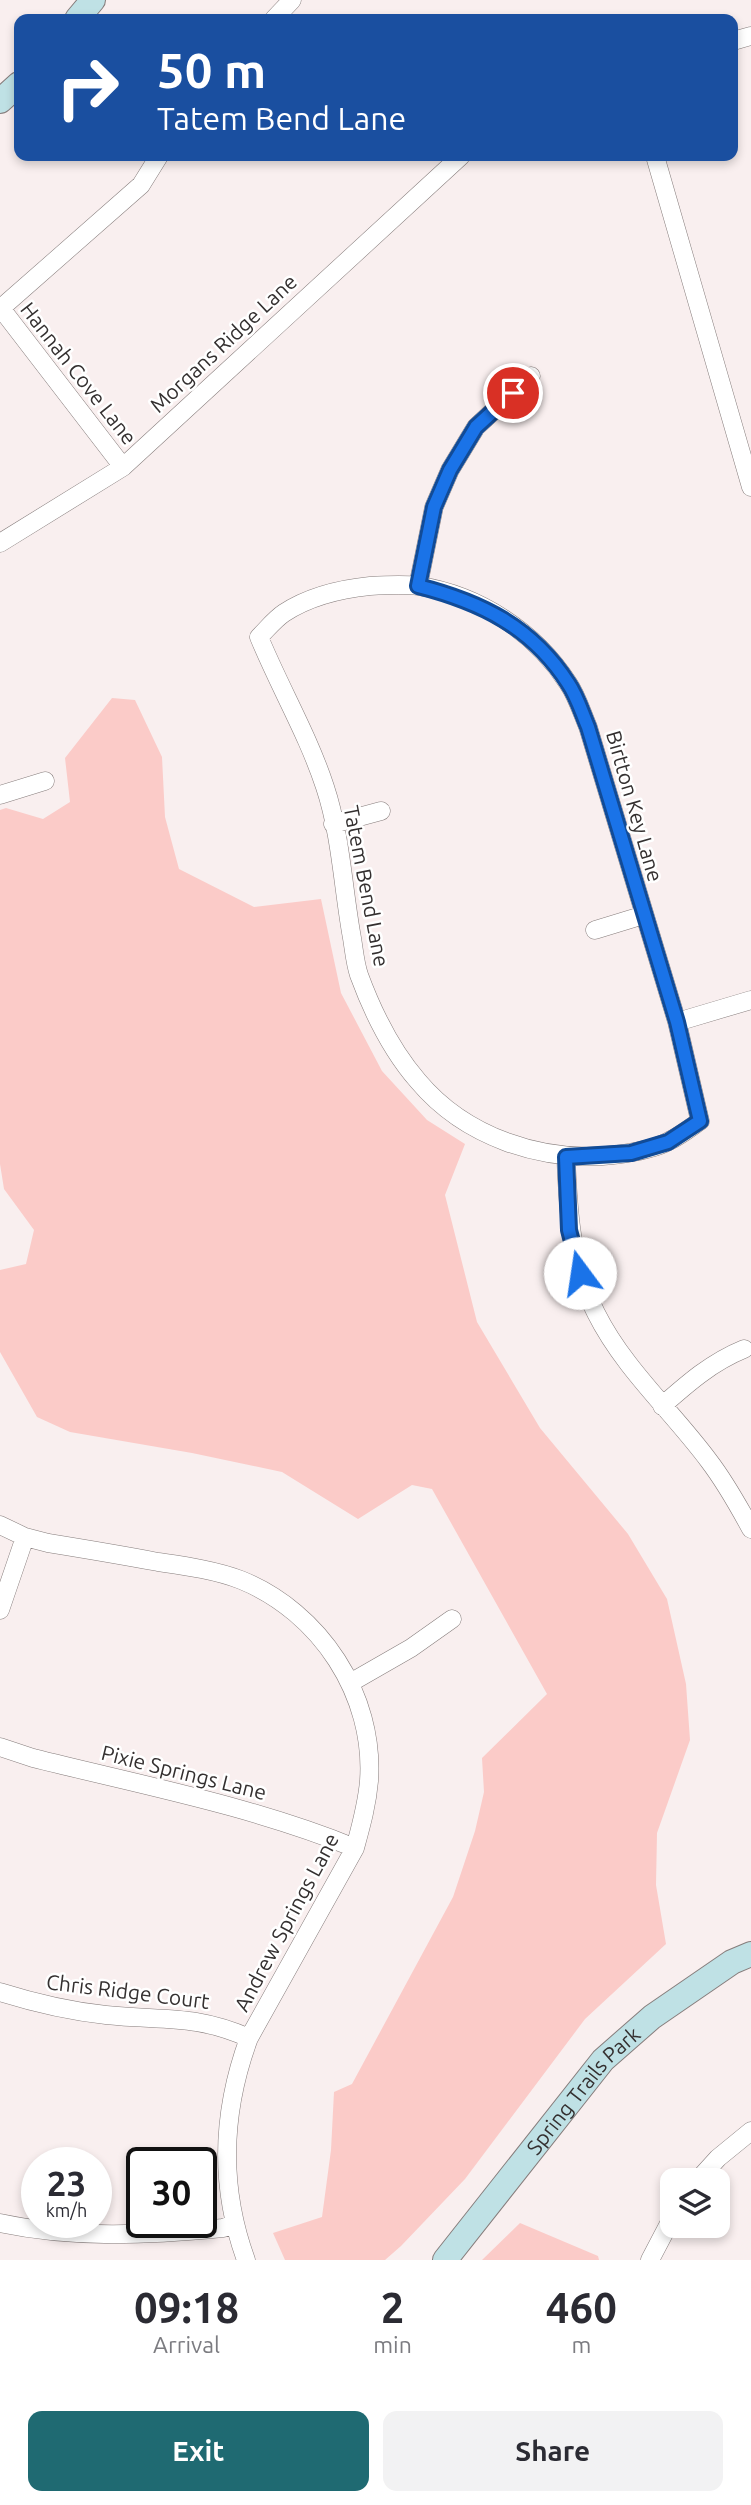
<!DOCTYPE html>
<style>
body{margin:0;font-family:Ubuntu,sans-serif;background:#f2f2f3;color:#2b2b33;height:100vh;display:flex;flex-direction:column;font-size:26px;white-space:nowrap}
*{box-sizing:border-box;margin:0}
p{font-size:23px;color:#7c7c81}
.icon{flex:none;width:38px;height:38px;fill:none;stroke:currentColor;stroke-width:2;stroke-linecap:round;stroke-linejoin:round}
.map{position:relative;height:2260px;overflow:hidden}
.drawer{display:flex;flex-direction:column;background:#fff;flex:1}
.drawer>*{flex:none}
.hud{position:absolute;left:14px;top:14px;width:724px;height:147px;border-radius:14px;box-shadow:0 4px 10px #0003;background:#1a4fa0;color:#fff;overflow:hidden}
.fabs{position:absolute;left:660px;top:2168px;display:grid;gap:14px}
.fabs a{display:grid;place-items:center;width:70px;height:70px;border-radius:14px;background:#fff;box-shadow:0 4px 10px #0003;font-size:35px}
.speed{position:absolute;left:21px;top:2147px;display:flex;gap:14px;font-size:35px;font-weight:700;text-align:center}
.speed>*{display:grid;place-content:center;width:91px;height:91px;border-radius:50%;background:#fff;box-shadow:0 4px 10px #0003;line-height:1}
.speed small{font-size:18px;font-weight:400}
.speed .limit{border:4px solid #111;border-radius:10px;background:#fff;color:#111}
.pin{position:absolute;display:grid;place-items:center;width:60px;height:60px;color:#fff;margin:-30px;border:4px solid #fff;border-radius:50%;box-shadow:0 2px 7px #0007}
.me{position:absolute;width:77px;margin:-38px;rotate:346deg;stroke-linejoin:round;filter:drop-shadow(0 0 5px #0008)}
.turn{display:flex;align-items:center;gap:24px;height:147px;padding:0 28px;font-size:32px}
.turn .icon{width:91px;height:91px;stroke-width:2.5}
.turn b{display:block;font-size:49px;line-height:60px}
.eta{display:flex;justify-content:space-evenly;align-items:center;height:119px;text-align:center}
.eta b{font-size:42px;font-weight:600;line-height:49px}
.button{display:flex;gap:14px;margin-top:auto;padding:14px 28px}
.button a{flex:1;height:80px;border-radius:14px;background:#1f6a72;color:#fff;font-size:28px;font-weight:600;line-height:80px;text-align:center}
.button a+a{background:#f2f2f3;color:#2b2b33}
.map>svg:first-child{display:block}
</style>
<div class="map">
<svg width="751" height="2260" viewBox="0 0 751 2260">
<rect width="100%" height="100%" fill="#f9efef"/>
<path fill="#fbcbc8" d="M 112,698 L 135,700 L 162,757 L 165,817 L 179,869 L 254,907 L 321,899 L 341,993 L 382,1071 L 427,1120 L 465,1144 L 445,1195 L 477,1322 L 540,1428 L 628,1534 L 667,1599 L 686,1684 L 690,1740 L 657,1833 L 656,1885 L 666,1944 L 585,2019 L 465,2179 L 401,2246 L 385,2260 L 285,2260 L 273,2233 L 322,2217 L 331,2150 L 334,2092 L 352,2084 L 453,1897 L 475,1831 L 484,1792 L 482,1758 L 547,1694 L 432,1489 L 412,1485 L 358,1519 L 282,1472 L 192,1453 L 70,1432 L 37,1417 L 0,1352 L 0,1270 L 26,1264 L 34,1230 L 4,1189 L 0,1164 L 0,810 L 6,808 L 43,819 L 70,802 L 65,758 Z
M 520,2223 L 598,2256 L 599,2260 L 482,2260 Z"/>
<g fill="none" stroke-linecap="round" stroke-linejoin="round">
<defs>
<path id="street" d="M 274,19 L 292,0
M 733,41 L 751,36
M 655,156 L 751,487
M 0,307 L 123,467
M 0,309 L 141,185 L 159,156
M 0,543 L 123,467 L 461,156
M 370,586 C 386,585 403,584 419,586 C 479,595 535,632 568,683 C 577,696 582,713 588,727 L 677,1022 L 700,1121 C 690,1128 680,1136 669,1141 C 653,1150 631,1153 613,1155 C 542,1163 465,1137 418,1081 C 391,1050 373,1013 359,975 C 355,963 354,950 352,938 C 343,889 341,835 325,787 C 308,735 280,688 259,637 C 267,629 275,619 284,613 C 310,596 340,589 370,586 Z
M 418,586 L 434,507 L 450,470 L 476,427 L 531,376
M 0,795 L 45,781
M 333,824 L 381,811
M 595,930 L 644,915
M 677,1022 L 751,1000
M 566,1157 C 568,1211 571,1264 596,1313 C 624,1369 672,1411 709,1461 C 725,1482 738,1505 751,1529
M 662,1406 C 688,1383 712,1362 744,1349
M 0,1525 L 25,1537 L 48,1543 C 85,1549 121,1555 158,1562 C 185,1566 215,1570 241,1580 C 320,1612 375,1695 369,1781 C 367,1805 361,1826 355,1848 L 249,2038 C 222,2111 219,2186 246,2260
M 0,1610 L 25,1537
M 350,1683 L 411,1648 L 452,1619
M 0,1747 L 33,1758 C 141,1785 252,1806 355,1848
M 0,1992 C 35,2003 70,2011 106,2015 C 162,2021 195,2014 249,2038
M 698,2180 L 718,2158 L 751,2131
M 0,2223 C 74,2239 149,2235 223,2228 L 234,2224
M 650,2260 L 672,2218"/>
<g id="secondary">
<path d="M 77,19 L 93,0"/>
<path d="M 0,101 L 19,84"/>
<path id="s1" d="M 445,2260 L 603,2060 L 652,2017 L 732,1962 L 751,1954"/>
</g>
</defs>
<use href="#street" stroke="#867d7c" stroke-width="19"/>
<use href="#secondary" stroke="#867d7c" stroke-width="26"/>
<use href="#street" stroke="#fff" stroke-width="18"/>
<use href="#secondary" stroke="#bfe1e5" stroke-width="24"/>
</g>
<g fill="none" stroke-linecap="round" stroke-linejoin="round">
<defs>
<path id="route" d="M 513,393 L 476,427 L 450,470 L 434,507 L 418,586 C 481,602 532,627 568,683 C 577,696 582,713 588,727 L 677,1022 L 700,1121 L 668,1142 L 631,1153 L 566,1157 L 569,1230 L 580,1273"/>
</defs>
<use href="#route" stroke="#114b97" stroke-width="18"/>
<use href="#route" stroke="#1a73e8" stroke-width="12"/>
</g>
<g text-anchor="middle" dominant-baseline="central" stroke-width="5" stroke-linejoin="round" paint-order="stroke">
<g font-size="21" fill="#343030" stroke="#fff">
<text transform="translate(223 343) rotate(-43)">Morgans Ridge Lane</text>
<text transform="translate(79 373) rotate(52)">Hannah Cove Lane</text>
<text transform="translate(635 806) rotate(74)">Birtton Key Lane</text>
<text transform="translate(367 886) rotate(79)">Tatem Bend Lane</text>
<text transform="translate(184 1772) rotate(14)">Pixie Springs Lane</text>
<text transform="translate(286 1922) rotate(-62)">Andrew Springs Lane</text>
<text transform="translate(128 1991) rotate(7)">Chris Ridge Court</text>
<text stroke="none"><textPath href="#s1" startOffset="219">Spring Trails Park</textPath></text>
</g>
</g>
</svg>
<div class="fabs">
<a><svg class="icon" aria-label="layers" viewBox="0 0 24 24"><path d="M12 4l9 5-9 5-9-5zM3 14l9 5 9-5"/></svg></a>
</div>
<div class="speed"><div>23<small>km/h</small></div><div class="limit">30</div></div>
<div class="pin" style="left:513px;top:393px;background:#d93025"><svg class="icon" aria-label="arrive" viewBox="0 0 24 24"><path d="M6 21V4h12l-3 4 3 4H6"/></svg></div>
<svg class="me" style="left:580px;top:1273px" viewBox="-20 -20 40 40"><circle r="19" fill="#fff"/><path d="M0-13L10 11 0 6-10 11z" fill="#1a73e8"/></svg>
<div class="hud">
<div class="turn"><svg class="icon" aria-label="right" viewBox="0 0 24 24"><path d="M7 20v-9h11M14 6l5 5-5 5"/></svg><div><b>50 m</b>Tatem Bend Lane</div></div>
</div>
</div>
<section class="drawer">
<div class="eta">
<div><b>09:18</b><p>Arrival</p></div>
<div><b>2</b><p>min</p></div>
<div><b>460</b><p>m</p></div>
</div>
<div class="button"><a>Exit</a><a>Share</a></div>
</section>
